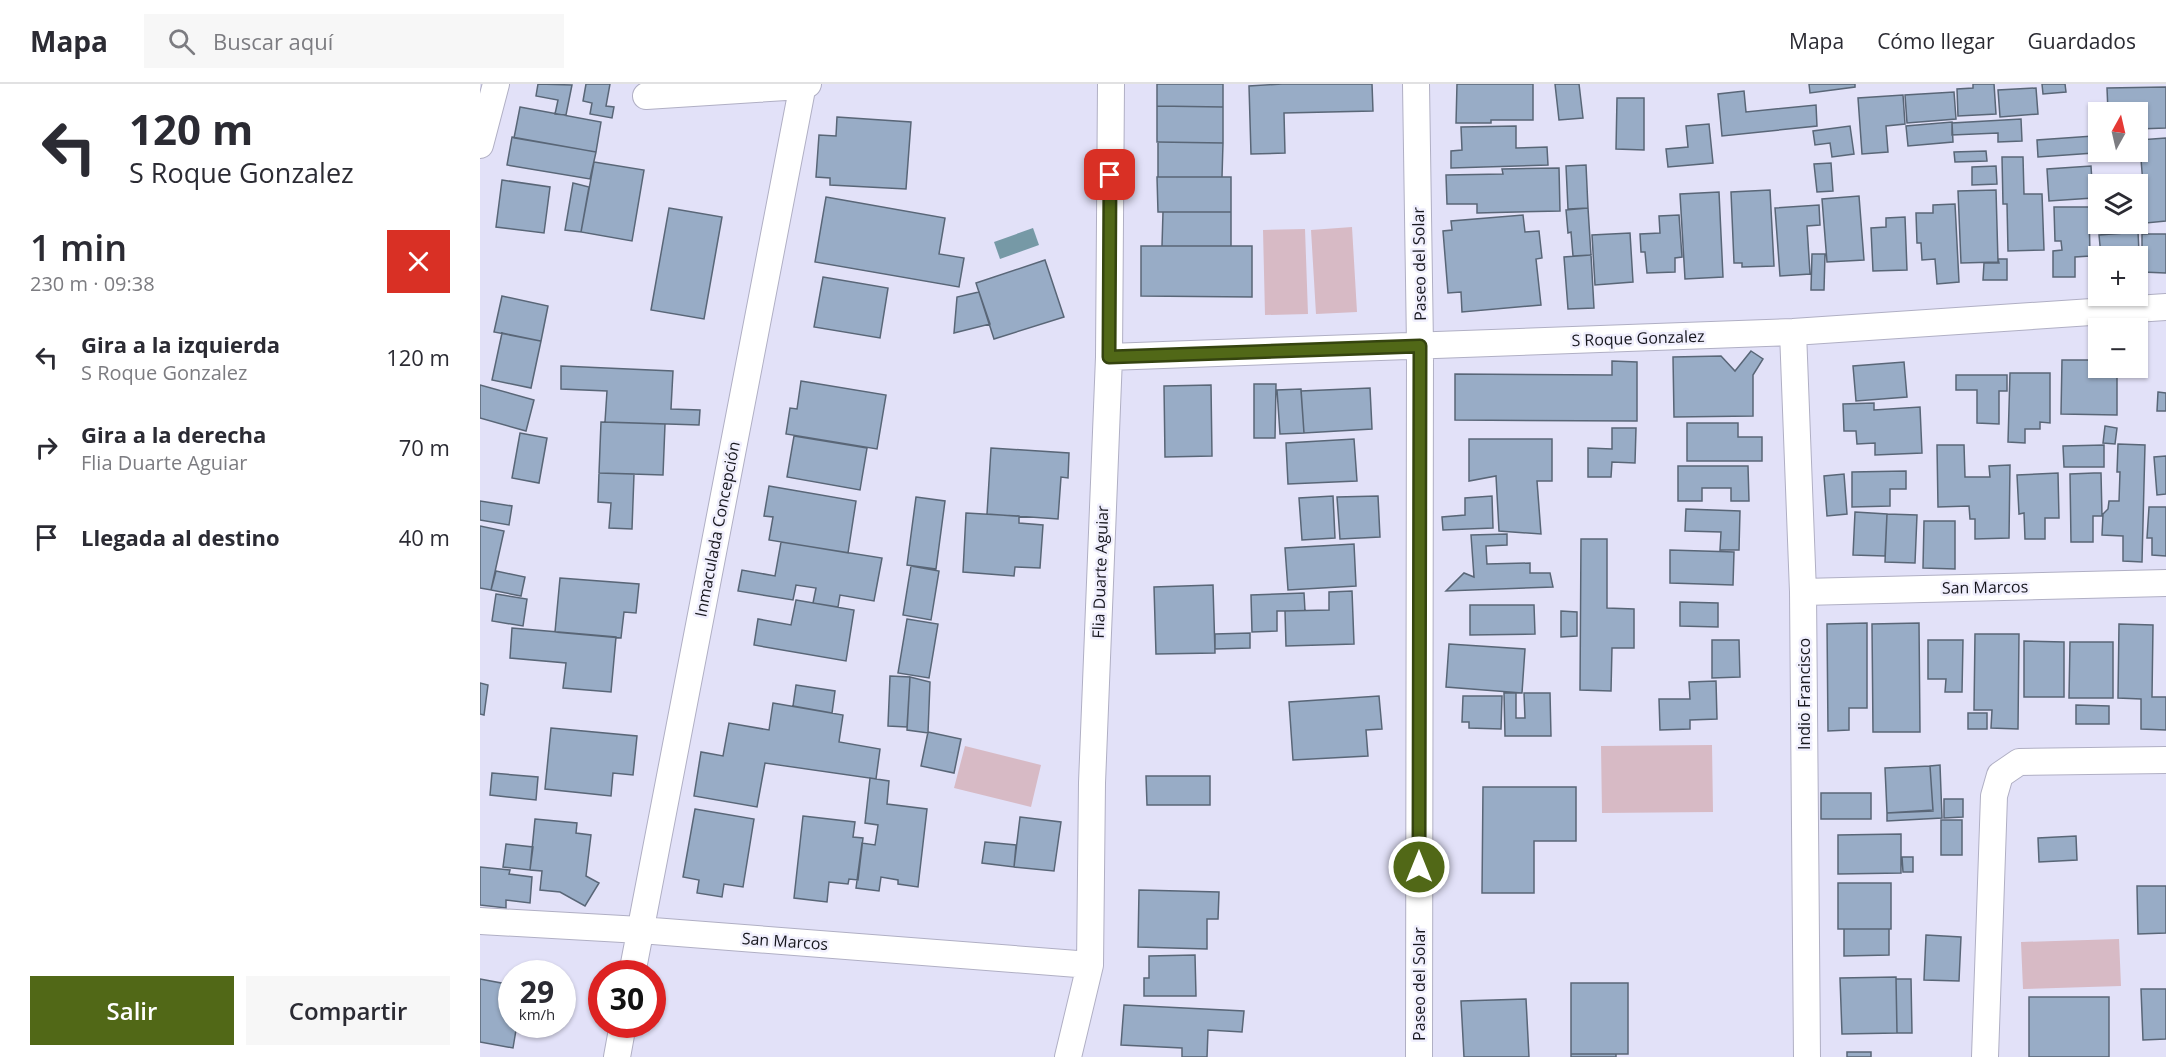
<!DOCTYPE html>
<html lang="es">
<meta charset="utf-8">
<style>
body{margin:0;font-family:"Open Sans",sans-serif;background:#f7f7f7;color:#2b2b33;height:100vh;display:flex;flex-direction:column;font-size:22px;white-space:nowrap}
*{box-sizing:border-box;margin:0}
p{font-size:20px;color:#7c7c81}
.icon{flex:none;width:33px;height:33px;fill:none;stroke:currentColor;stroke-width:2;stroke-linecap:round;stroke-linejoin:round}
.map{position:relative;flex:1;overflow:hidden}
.drawer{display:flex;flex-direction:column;background:#fff;width:480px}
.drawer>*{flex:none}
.top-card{background:#fff;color:#2b2b33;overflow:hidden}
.needle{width:39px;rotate:8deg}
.controls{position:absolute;left:1608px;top:18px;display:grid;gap:12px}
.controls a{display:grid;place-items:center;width:60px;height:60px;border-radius:0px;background:#fff;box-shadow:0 2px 4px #0004;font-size:30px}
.speed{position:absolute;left:18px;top:876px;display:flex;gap:12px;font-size:30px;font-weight:700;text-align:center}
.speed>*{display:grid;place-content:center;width:78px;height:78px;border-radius:50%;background:#fff;box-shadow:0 2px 4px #0004;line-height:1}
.speed small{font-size:15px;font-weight:400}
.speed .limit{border:9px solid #d22;background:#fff;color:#111}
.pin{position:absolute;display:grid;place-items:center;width:51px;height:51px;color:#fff;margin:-26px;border-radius:12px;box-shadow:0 3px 9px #0006}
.me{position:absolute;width:66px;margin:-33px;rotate:0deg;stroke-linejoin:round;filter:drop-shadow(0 0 4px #0008)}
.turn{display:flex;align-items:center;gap:21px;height:126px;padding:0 30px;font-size:27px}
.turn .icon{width:78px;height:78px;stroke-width:2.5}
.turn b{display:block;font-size:42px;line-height:51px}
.round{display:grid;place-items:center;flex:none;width:63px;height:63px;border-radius:0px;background:#f7f7f7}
.overview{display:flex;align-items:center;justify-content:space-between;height:102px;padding:0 30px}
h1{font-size:36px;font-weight:600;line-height:45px}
.primary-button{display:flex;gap:12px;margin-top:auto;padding:12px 30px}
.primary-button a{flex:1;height:69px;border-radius:0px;background:#516817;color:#fff;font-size:24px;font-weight:600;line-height:69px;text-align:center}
.primary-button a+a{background:#f7f7f7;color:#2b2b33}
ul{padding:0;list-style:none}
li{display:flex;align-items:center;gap:18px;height:90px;padding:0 30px}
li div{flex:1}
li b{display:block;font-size:22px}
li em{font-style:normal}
header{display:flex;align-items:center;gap:36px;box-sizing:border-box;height:84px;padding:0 30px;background:#fff;border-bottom:2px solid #e1e1e2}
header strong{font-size:28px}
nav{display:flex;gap:33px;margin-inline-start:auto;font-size:21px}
.search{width:420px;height:54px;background:#f7f7f7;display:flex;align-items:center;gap:15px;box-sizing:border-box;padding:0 21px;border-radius:0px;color:#7c7c81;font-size:22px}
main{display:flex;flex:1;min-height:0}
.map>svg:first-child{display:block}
</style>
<header>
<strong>Mapa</strong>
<div class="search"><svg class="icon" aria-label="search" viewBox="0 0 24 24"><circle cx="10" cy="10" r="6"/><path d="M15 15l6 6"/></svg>Buscar aquí</div>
<nav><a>Mapa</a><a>Cómo llegar</a><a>Guardados</a></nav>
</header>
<main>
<section class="drawer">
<div class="top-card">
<div class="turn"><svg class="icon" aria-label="left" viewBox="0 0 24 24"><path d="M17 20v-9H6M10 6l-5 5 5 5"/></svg><div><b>120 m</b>S Roque Gonzalez</div></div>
</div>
<div class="overview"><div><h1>1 min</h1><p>230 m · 09:38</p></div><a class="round" style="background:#d93025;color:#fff"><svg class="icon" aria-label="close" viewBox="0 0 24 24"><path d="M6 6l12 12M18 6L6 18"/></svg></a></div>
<ul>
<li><svg class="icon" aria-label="left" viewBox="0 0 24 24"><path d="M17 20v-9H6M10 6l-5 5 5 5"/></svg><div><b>Gira a la izquierda</b><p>S Roque Gonzalez</p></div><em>120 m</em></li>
<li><svg class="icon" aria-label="right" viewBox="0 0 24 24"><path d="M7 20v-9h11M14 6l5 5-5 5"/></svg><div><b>Gira a la derecha</b><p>Flia Duarte Aguiar</p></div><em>70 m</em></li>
<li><svg class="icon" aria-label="arrive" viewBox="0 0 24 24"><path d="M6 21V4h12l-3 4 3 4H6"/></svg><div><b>Llegada al destino</b></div><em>40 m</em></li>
</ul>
<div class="primary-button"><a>Salir</a><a>Compartir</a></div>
</section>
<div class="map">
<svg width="1686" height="973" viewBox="0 0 1686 973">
<rect width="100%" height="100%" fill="#e2e1f8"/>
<path fill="#d7bac5" d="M 872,143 L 877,228 L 836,230 L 831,146 Z
M 825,145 L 828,230 L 785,231 L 783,146 Z
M 1232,661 L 1233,728 L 1122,729 L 1121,662 Z
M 485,662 L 561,681 L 551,723 L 474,704 Z
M 1639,855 L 1641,902 L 1543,905 L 1541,858 Z"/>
<path fill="#7699a6" d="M 553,144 L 559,161 L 520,175 L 514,158 Z"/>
<path fill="#98acc6" stroke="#596677" stroke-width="1.5" d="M 58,0 L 92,1 L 86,31 L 75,30 L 78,16 L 56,12 Z
M 106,0 L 130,0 L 126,22 L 134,23 L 132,34 L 110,30 L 112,19 L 103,17 Z
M 677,0 L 743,0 L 743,23 L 677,22 Z
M 802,0 L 892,0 L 893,27 L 804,29 L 805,69 L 771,70 L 769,2 Z
M 977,0 L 1053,0 L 1053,36 L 1011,36 L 1011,39 L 976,39 Z
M 1075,0 L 1099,0 L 1103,34 L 1079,36 Z
M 1329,0 L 1375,0 L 1375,3 L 1330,9 Z
M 1493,0 L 1514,0 L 1516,30 L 1478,32 L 1477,5 L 1493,4 Z
M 1562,0 L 1585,0 L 1586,8 L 1563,10 Z
M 1686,3 L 1686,44 L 1658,45 L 1658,28 L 1628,28 L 1627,4 Z
M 1556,4 L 1558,30 L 1520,33 L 1518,6 Z
M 1264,7 L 1266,28 L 1336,21 L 1337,42 L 1242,52 L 1238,10 Z
M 1474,8 L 1476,35 L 1427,39 L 1425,11 Z
M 1423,11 L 1425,40 L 1406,42 L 1408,68 L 1382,70 L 1378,14 Z
M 1137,14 L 1164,14 L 1164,66 L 1136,65 Z
M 677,22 L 743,23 L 743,59 L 677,58 Z
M 40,23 L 121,38 L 116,68 L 34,54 Z
M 357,33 L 431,38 L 426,105 L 350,101 L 350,94 L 336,93 L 339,51 L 356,52 Z
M 1541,35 L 1542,57 L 1518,58 L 1518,49 L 1472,51 L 1472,39 Z
M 1472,38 L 1473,58 L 1428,62 L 1426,42 Z
M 1229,40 L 1233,79 L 1188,83 L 1186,65 L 1208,63 L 1206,42 Z
M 1036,42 L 1036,64 L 1067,63 L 1068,81 L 971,84 L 971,67 L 982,66 L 981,43 Z
M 1370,42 L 1374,70 L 1352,73 L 1350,59 L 1335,61 L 1333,47 Z
M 1658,50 L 1659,56 L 1686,54 L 1686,137 L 1666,139 L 1661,75 L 1648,76 L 1648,68 L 1658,68 Z
M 1613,52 L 1614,69 L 1558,73 L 1557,56 Z
M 32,53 L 116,68 L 110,95 L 27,81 Z
M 678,58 L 743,59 L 742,93 L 678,93 Z
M 1506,67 L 1507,77 L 1475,78 L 1474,68 Z
M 1522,73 L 1543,73 L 1544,110 L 1562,110 L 1564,166 L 1528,167 L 1527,120 L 1523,120 Z
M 114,78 L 164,86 L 152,157 L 101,148 Z
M 1351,79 L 1353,107 L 1337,108 L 1334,80 Z
M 1106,81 L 1108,124 L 1088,125 L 1086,82 Z
M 1516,82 L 1517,100 L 1492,101 L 1492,83 Z
M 1611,82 L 1613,114 L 1569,117 L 1567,85 Z
M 1079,84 L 1080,127 L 997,129 L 997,120 L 967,120 L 966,91 L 1023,90 L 1022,85 Z
M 677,93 L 751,93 L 751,128 L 678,128 Z
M 22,96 L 70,103 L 64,149 L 16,143 Z
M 93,99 L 109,103 L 101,148 L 85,146 Z
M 1618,102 L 1618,140 L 1637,140 L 1638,144 L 1616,145 L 1613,103 Z
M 1290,106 L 1294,182 L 1262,183 L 1262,179 L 1254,179 L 1251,108 Z
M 1516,106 L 1518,178 L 1481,179 L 1478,107 Z
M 1239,108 L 1243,193 L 1205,195 L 1200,110 Z
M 1379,112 L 1384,176 L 1347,178 L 1342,115 Z
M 346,113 L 465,134 L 459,170 L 484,174 L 479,203 L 335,178 Z
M 1475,120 L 1479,198 L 1457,200 L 1455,175 L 1442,176 L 1441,159 L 1437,159 L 1436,129 L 1453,129 L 1453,121 Z
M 1339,121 L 1340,141 L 1327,142 L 1330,190 L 1300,192 L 1295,124 Z
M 1574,123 L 1609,123 L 1610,172 L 1595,173 L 1595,193 L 1573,193 L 1573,167 L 1582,166 L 1581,157 L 1575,157 Z
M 189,124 L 242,133 L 224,235 L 171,226 Z
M 1108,124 L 1111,171 L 1093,172 L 1091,148 L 1088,149 L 1086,126 Z
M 683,128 L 751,128 L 751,162 L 682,162 Z
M 1043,131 L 1045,148 L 1059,147 L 1062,174 L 1056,175 L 1061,221 L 982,228 L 981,208 L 968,209 L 963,147 L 972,146 L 971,137 Z
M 1199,131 L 1202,173 L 1195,174 L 1195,188 L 1167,189 L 1165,168 L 1161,168 L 1160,150 L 1180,149 L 1179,132 Z
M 1425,133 L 1427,186 L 1393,187 L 1391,144 L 1406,143 L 1406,134 Z
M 1658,148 L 1660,187 L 1658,187 L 1658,172 L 1621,172 L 1619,151 Z
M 1150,149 L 1153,198 L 1115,201 L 1112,151 Z
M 1662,150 L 1686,150 L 1686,189 L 1662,188 Z
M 661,162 L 772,162 L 772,213 L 661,212 Z
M 1332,170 L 1345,170 L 1344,206 L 1331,206 Z
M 1111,171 L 1114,224 L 1088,225 L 1084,173 Z
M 1518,175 L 1527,175 L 1527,196 L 1503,196 L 1504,179 L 1519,179 Z
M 565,176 L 584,233 L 514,255 L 496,199 Z
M 343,193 L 408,204 L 400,254 L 334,243 Z
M 499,208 L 510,240 L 474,249 L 477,213 Z
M 22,212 L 68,222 L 61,257 L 14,248 Z
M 22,249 L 61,257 L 51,304 L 12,296 Z
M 1271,267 L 1283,275 L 1273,291 L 1273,332 L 1194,333 L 1193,273 L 1241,272 L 1255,287 Z
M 1582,276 L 1618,276 L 1618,284 L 1637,284 L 1637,331 L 1581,330 Z
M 1132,277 L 1157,278 L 1157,337 L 975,336 L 975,290 L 1132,291 Z
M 1424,278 L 1427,313 L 1376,317 L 1373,282 Z
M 81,282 L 193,287 L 191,325 L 220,326 L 219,341 L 125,338 L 127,307 L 81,305 Z
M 1530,289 L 1570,289 L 1570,339 L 1560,338 L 1560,345 L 1545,345 L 1545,359 L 1528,358 Z
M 1476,291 L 1527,291 L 1527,307 L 1519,307 L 1519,340 L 1497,339 L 1497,306 L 1476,306 Z
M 321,297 L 406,311 L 397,365 L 306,350 L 310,324 L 317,325 Z
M 774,300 L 796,300 L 795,354 L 774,354 Z
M 0,301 L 54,316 L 46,347 L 0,334 Z
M 731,301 L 732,372 L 685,373 L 684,302 Z
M 890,304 L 892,345 L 824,349 L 821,307 Z
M 821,305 L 824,349 L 800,350 L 797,306 Z
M 1678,308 L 1686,309 L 1686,327 L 1677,327 Z
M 1394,319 L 1394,326 L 1440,323 L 1442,369 L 1395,371 L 1395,359 L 1377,360 L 1376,347 L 1364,347 L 1363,320 Z
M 121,338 L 185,340 L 183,391 L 119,389 Z
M 1207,339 L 1258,339 L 1258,353 L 1282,353 L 1282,377 L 1207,377 Z
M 1625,342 L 1637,344 L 1635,360 L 1623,359 Z
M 1132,344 L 1156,344 L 1155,379 L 1132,378 L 1131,393 L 1108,393 L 1108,364 L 1132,365 Z
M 40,349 L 67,354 L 59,399 L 32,394 Z
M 314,352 L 387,364 L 380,406 L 307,393 Z
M 874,355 L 877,397 L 808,400 L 806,359 Z
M 989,355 L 1072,355 L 1072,397 L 1057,397 L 1061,450 L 1019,447 L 1016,392 L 989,397 Z
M 1638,360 L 1665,361 L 1662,478 L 1643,477 L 1643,452 L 1622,451 L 1623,430 L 1628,425 L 1629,417 L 1639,417 L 1640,388 L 1637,388 Z
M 1457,361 L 1484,361 L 1485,393 L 1510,393 L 1509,382 L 1530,381 L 1529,454 L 1495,455 L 1495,435 L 1490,435 L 1489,422 L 1458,423 Z
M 1624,361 L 1624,383 L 1584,383 L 1583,362 Z
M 511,364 L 589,369 L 588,394 L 581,393 L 578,435 L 507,430 Z
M 1686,372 L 1686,410 L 1677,411 L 1674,373 Z
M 1198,382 L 1268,382 L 1269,417 L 1251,417 L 1251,404 L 1222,404 L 1222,417 L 1198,417 Z
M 1426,387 L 1426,405 L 1410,405 L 1410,422 L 1372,423 L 1372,388 Z
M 119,389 L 154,390 L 152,445 L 129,444 L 131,419 L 118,418 Z
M 1578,389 L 1579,434 L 1565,434 L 1565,455 L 1545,455 L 1544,429 L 1539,430 L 1537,391 Z
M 1614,389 L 1621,389 L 1622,432 L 1613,432 L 1613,458 L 1591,458 L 1590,390 Z
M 1364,390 L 1367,430 L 1347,432 L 1344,392 Z
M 289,402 L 376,417 L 368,469 L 289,456 L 293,433 L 284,432 Z
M 853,412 L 855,454 L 822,456 L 819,414 Z
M 898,412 L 900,453 L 860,455 L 857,413 Z
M 1012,412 L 1013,444 L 963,446 L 962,433 L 985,431 L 985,414 Z
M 436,413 L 465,417 L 456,485 L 427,481 Z
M 0,417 L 32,422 L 29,441 L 0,436 Z
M 1669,423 L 1686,423 L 1686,472 L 1672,471 L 1672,454 L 1667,454 Z
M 1206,425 L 1260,427 L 1259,466 L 1240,466 L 1241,448 L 1205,447 Z
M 1375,428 L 1407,430 L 1405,472 L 1373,471 Z
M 486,429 L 539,432 L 539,439 L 563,441 L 560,484 L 535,483 L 534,492 L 483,488 Z
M 1407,430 L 1437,431 L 1435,479 L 1405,478 Z
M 1444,437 L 1475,437 L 1475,485 L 1443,484 Z
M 0,442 L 24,447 L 11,506 L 0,504 Z
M 1027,450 L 1027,461 L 1006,462 L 1007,480 L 1050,479 L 1050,489 L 1070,489 L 1073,503 L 966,507 L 984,489 L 994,493 L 991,451 Z
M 1101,455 L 1127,455 L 1127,524 L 1154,525 L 1154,564 L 1132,564 L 1131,607 L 1100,606 Z
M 301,458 L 402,474 L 394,517 L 360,511 L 358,523 L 333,519 L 336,504 L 316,501 L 313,516 L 258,507 L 262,486 L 295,492 Z
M 874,460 L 876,502 L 808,506 L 805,464 Z
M 1190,466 L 1254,468 L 1253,501 L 1190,499 Z
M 431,482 L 459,487 L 451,536 L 423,531 Z
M 16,487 L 45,493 L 41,512 L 11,506 Z
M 80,494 L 159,500 L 156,529 L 144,528 L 141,554 L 75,548 Z
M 733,501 L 735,569 L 676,570 L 674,503 Z
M 872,507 L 874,560 L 806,562 L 805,527 L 849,526 L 849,508 Z
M 824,509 L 825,527 L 797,527 L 797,547 L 772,548 L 771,511 Z
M 16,510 L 47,515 L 43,542 L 12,537 Z
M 316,516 L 374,526 L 366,577 L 274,561 L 278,535 L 311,541 Z
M 1200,518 L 1238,519 L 1238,543 L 1200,542 Z
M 990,521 L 1054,521 L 1055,550 L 990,551 Z
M 1081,527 L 1097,528 L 1097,552 L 1081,553 Z
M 427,535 L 458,540 L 449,594 L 418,589 Z
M 1387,539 L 1387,624 L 1369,624 L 1369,646 L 1348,647 L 1347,540 Z
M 1439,539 L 1440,648 L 1393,648 L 1392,540 Z
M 1639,540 L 1673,541 L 1672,613 L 1686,613 L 1686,646 L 1661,645 L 1661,615 L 1638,614 Z
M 32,544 L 136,553 L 131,608 L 83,604 L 86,579 L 30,574 Z
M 770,549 L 770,564 L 735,565 L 735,550 Z
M 1495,550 L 1539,550 L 1538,645 L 1511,644 L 1512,626 L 1494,626 Z
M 1232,556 L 1259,556 L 1260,593 L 1232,594 Z
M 1448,556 L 1483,556 L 1482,608 L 1465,608 L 1466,595 L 1448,595 Z
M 1544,557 L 1584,558 L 1584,613 L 1544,613 Z
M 1590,558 L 1633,558 L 1633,614 L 1589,614 Z
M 969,560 L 1045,565 L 1042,609 L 966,603 Z
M 410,592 L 430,593 L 427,643 L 408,642 Z
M 430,593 L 450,598 L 448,649 L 427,646 Z
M 1236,597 L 1237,635 L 1210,636 L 1210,645 L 1180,646 L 1179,615 L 1210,615 L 1209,598 Z
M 0,599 L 8,601 L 4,631 L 0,630 Z
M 316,601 L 355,607 L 352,629 L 313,622 Z
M 1024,609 L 1036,609 L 1036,634 L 1045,634 L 1044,609 L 1070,609 L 1071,652 L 1025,652 Z
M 899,612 L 902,645 L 886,646 L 888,672 L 813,676 L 809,618 Z
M 983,612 L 1022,612 L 1021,645 L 989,644 L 989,638 L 982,638 Z
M 293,619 L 363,631 L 359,658 L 400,665 L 396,695 L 285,679 L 277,723 L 214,712 L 221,668 L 243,672 L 249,639 L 289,646 Z
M 1596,621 L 1629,622 L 1629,640 L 1596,640 Z
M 1488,629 L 1507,629 L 1507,645 L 1488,645 Z
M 71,644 L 157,652 L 153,691 L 133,689 L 131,712 L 65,705 Z
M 448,648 L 481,655 L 474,689 L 441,682 Z
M 1460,681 L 1462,734 L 1407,737 L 1407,729 L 1453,727 L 1450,682 Z
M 1450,682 L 1453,726 L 1407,729 L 1405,684 Z
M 12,689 L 58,693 L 56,716 L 10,711 Z
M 666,692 L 730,692 L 730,721 L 667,721 Z
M 390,694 L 409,697 L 407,720 L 447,725 L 438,803 L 418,800 L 418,796 L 401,793 L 399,807 L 376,804 L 382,759 L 395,761 L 398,741 L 385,739 Z
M 1003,703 L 1096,703 L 1096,757 L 1054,757 L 1054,809 L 1002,809 Z
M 1341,709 L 1391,709 L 1391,735 L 1341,735 Z
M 1464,715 L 1483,715 L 1483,733 L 1464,734 Z
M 215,725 L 274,735 L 263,803 L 244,800 L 242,813 L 217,809 L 219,796 L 203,793 Z
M 323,732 L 375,738 L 373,753 L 383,754 L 378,796 L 369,795 L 368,800 L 349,798 L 347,818 L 314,814 Z
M 540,733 L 581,738 L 574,787 L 534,783 Z
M 55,735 L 97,739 L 96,749 L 111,751 L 106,792 L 119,799 L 105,822 L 80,808 L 60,806 L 62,787 L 50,786 Z
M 1461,736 L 1482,736 L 1482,771 L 1461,771 Z
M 1421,750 L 1421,789 L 1358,790 L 1358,751 Z
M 1596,752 L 1597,776 L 1559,778 L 1558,754 Z
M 505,758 L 536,761 L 534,783 L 502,779 Z
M 26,760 L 53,763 L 50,786 L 23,783 Z
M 1422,773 L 1433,773 L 1433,788 L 1423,788 Z
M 0,783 L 30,786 L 29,790 L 52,793 L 50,819 L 26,816 L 26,824 L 0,821 Z
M 1358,799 L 1411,799 L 1411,845 L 1358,845 Z
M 1657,802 L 1686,802 L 1686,849 L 1658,850 Z
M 659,806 L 739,808 L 738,835 L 727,835 L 727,865 L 658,863 Z
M 1364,845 L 1409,845 L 1409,871 L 1364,872 Z
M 1446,851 L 1481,853 L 1479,897 L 1444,896 Z
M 715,871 L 716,912 L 664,912 L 664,894 L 669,894 L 669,872 Z
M 1416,893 L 1417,949 L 1362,950 L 1360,894 Z
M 0,895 L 32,901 L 32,940 L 37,940 L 33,964 L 0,958 Z
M 1416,895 L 1431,895 L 1432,949 L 1417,949 Z
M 1091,899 L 1148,899 L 1148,970 L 1091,970 Z
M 1661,905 L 1686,905 L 1686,955 L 1663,956 Z
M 1549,913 L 1629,913 L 1629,973 L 1549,973 Z
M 1046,915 L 1049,973 L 984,973 L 981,917 Z
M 644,921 L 764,927 L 762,948 L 728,946 L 727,973 L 702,973 L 702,964 L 641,961 Z
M 1367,968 L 1391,968 L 1391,973 L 1367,973 Z
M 1091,970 L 1136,970 L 1136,973 L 1091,973 Z"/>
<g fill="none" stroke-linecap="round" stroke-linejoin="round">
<defs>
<path id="minor" d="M 936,0 L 940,262 L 939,973
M 166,12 L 322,2 L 328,0
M 0,61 L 16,0
M 1313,248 L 1323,508 L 1327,973
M 629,273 L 1313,248 L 1686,223
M 1323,508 L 1686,499
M 0,837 L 160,846 L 610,881
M 152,890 L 323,0
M 137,973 L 143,940
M 588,973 L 610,881 L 612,699 L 629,273 L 631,0
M 1505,973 L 1514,712 L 1520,691 L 1539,678 L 1686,676"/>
</defs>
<use href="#minor" stroke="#b0afc4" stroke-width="28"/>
<use href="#minor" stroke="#fff" stroke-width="26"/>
</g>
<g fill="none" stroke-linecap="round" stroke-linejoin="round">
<defs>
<path id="route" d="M 630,91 L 629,273 L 940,262 L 939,783"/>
</defs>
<use href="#route" stroke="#35440f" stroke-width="15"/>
<use href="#route" stroke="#516817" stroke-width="10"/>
</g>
<g text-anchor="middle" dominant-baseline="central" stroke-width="5" stroke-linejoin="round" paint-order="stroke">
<g font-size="16" fill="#17171e" stroke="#f0effd">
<text transform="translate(939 180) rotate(-91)">Paseo del Solar</text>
<text transform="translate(1158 254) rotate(-2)">S Roque Gonzalez</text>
<text transform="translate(237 445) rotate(-79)">Inmaculada Concepción</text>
<text transform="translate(620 488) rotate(-88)">Flia Duarte Aguiar</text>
<text transform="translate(1505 503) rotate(-1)">San Marcos</text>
<text transform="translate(1324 610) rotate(-90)">Indio Francisco</text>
<text transform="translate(305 857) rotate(4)">San Marcos</text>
<text transform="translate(939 900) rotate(-90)">Paseo del Solar</text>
</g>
</g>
</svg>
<div class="controls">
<a><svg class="needle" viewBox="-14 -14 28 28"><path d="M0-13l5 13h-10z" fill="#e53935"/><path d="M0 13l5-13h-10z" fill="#7c7c81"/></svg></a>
<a><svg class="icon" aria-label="layers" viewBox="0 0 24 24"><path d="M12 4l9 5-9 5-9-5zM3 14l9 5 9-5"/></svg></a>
<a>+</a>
<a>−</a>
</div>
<div class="speed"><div>29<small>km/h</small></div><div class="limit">30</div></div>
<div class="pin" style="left:630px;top:91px;background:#d93025"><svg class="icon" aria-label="arrive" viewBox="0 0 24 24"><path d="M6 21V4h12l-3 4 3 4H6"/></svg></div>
<svg class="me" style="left:939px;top:783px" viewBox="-20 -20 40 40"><circle r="17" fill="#516817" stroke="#fff" stroke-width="3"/><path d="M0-11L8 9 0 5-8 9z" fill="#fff"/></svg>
</div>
</main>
